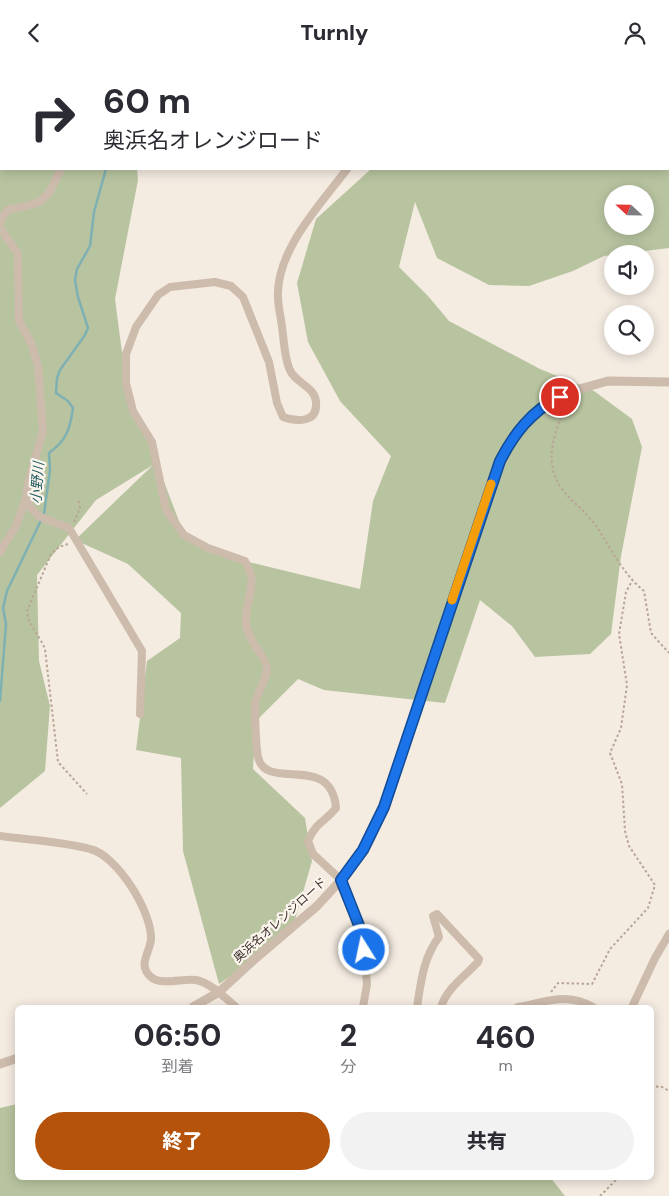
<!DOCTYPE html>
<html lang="ja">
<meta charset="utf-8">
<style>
body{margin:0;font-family:"DM Sans","Noto Sans JP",sans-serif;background:#f2f2f3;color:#2b2b33;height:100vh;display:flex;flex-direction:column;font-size:19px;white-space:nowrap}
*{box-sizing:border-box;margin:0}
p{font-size:16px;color:#7c7c81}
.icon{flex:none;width:28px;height:28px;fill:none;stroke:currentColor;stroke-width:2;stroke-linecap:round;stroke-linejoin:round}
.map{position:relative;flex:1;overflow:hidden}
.side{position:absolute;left:15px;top:940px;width:639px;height:175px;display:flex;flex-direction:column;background:#fff;border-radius:8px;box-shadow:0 2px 12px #0003}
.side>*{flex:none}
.top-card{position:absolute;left:0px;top:0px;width:670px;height:105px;box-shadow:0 2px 12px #0003;background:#fff;color:#2b2b33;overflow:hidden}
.needle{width:32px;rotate:292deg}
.fabs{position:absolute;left:604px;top:120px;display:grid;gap:10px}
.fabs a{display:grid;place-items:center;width:50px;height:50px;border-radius:50%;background:#fff;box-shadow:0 2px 12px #0003;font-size:25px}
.pin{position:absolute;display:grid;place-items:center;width:42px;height:42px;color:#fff;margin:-21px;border:2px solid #fff;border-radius:50%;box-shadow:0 1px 5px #0007}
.me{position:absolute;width:55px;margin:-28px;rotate:350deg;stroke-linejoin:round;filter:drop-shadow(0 0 4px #0008)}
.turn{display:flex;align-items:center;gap:18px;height:105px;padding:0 20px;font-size:22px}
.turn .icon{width:65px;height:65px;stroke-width:2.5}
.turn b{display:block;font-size:35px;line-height:42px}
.eta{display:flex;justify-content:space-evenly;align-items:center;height:85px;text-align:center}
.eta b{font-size:30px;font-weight:800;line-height:35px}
.action{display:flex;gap:10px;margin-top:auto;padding:10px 20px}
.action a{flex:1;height:58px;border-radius:30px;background:#b45309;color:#fff;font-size:20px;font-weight:800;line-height:58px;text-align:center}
.action a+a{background:#f2f2f3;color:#2b2b33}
header{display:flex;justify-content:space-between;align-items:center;height:65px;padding:0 20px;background:#fff;font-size:22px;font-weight:800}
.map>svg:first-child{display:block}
</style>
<header><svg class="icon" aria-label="back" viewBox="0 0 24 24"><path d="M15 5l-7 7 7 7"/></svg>Turnly<svg class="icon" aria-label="person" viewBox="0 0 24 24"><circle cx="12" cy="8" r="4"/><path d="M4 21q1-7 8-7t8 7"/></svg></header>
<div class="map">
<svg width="669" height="1131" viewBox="0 0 669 1131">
<rect width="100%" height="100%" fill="#f4ebe1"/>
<path fill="#b8c4a0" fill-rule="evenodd" d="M 0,0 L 124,0 L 1,1 L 1,104 L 137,104 L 138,115 L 115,234 L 126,318 L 184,469 L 245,496 L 360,524 L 373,436 L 391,391 L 340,336 L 308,277 L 297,218 L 316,154 L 371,104 L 669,104 L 669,1 L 581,1 L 669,0 L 669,183 L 604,191 L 573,206 L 529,221 L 489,220 L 437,193 L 415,137 L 399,202 L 428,231 L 449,256 L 540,304 L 594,326 L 632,354 L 642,382 L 621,491 L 611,569 L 590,589 L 535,592 L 512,561 L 480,535 L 445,638 L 324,625 L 298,614 L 256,656 L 253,704 L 305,753 L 312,796 L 291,869 L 219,919 L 183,786 L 181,693 L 136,685 L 147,596 L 180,573 L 181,548 L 128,499 L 75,475 L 153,400 L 96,435 L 37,510 L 39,596 L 50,641 L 45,706 L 0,743 ZM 612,129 L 645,129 L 645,161 L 612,161 Z
M 17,1039 L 18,1112 L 550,1112 L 565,1131 L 0,1131 L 0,1043 Z"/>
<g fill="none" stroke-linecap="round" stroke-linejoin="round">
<path stroke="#7fb0b2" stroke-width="2.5" d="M 148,1 L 155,1
M 263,1 L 267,0
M 0,636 L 6,559 L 3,543 L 7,526 L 44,449 L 50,405 L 49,388 C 67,375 70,364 73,343 L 68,336 L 56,328 L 57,313 L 60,305 L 85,270 L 88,263 L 78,232 L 75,215 L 77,204 L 90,181 L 94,147 L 106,104"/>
<path stroke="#b9a596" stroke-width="2" stroke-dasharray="2.5 2.5" stroke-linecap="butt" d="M 0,2 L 1,6
M 567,338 C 554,368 541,400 565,428 C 575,439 588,449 597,462 C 611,484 623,509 644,526 L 651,568 L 669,588
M 74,457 L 80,443 L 78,433
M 68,479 L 59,482 L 51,489 L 27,546 C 28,560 40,571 45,584 L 58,697 L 87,729
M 551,927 L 558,918 L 592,919 L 610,884 L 648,843 L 655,820 L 629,781 L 625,766 L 622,719 L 610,688 L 621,663 L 627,620 L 619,569 L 626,527 L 632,516
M 651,1021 L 662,1022 L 669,1026
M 600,1131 L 619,1112"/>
<path stroke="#cdbbac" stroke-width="8" d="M 184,0 L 187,1
M 224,0 L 224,1
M 382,0 L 386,1
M 132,1 L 133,0
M 194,1 L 197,0
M 363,1 L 369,0
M 347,104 C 321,139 276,185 278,232 C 278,242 281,252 282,262 C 284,275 284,290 289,303 C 294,318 315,321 316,337 C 318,358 297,357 283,352 L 277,338 L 269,297 L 243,232 L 231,221 L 215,217 L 170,222 L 158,230 L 136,262 L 126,289 L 126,318 L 133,346 L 152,377 L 166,445 L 184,470 L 208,483 L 245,496 C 247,500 250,505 251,510 C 254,525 244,543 246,559 C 248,577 266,591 267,603 C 267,614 259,624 256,635 C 254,642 256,683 258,692 C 266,728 331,686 336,743 C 324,758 316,757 308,776 L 313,789 L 341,815 L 362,868 L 367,919 L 363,942
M 0,159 L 1,153 L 9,144 C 46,138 45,137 61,104
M 0,163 L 18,189 L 19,256 L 32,280 L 38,301 L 43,366 L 28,418 L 26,433 L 31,443 L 38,451 L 69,463 L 142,586 L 140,649
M 0,487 L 16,461 L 26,433
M 0,771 C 29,775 61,776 90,784 C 117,790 152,847 151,874 C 150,888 137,900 151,912 C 161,921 183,913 196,915 C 211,918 225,933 236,942
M 417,942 C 421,917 423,893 439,872 L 433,851 L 437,849 L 479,894 L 478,897 C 464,912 447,923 441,942
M 518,942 C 547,937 565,927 593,942
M 632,942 L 655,893 L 669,869"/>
<path stroke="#cdbbac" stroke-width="9" d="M 193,942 L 219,927 L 256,893 L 317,841 L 341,815 L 363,785 L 384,741 L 500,396 L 515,368 L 547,338 L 572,326 L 608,316 L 669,317
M 0,999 L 18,993"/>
</g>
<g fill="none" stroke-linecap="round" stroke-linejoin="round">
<defs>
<path id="route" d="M 364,885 L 362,868 L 341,815 L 363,785 L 384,742 L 500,396 C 514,369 531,346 560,332"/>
</defs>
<use href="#route" stroke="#114b97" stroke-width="12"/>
<use href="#route" stroke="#1a73e8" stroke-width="9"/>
<path stroke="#f59e0b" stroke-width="9" d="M 452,535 L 491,419"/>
</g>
<g text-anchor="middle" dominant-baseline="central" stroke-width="4.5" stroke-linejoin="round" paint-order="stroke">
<g font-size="12" fill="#3b302b" stroke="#fbf5ee">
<text transform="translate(280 855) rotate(-42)">奥浜名オレンジロード</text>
</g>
<g font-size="14" font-style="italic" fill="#1f5a5e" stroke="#fbf5ee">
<text transform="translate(37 418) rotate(-86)">小野川</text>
</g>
</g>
</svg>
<div class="fabs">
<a><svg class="needle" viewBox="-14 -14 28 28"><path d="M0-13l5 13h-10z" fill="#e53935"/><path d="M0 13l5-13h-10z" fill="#7c7c81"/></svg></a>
<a><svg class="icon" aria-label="sound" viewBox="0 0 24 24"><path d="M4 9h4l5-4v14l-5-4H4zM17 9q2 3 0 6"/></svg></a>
<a><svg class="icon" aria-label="search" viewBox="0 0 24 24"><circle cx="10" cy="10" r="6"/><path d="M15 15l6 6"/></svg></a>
</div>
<div class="pin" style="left:560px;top:332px;background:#d93025"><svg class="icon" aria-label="arrive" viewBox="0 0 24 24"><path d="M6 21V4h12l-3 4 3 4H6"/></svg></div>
<svg class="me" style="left:364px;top:885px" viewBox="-20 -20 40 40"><circle r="17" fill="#1a73e8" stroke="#fff" stroke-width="3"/><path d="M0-11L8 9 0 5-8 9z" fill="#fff"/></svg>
<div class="top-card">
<div class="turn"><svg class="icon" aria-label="right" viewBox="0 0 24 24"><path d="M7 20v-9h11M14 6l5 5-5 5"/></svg><div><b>60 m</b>奥浜名オレンジロード</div></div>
</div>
<section class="side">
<div class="eta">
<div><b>06:50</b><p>到着</p></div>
<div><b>2</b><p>分</p></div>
<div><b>460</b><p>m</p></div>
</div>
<div class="action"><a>終了</a><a>共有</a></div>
</section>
</div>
